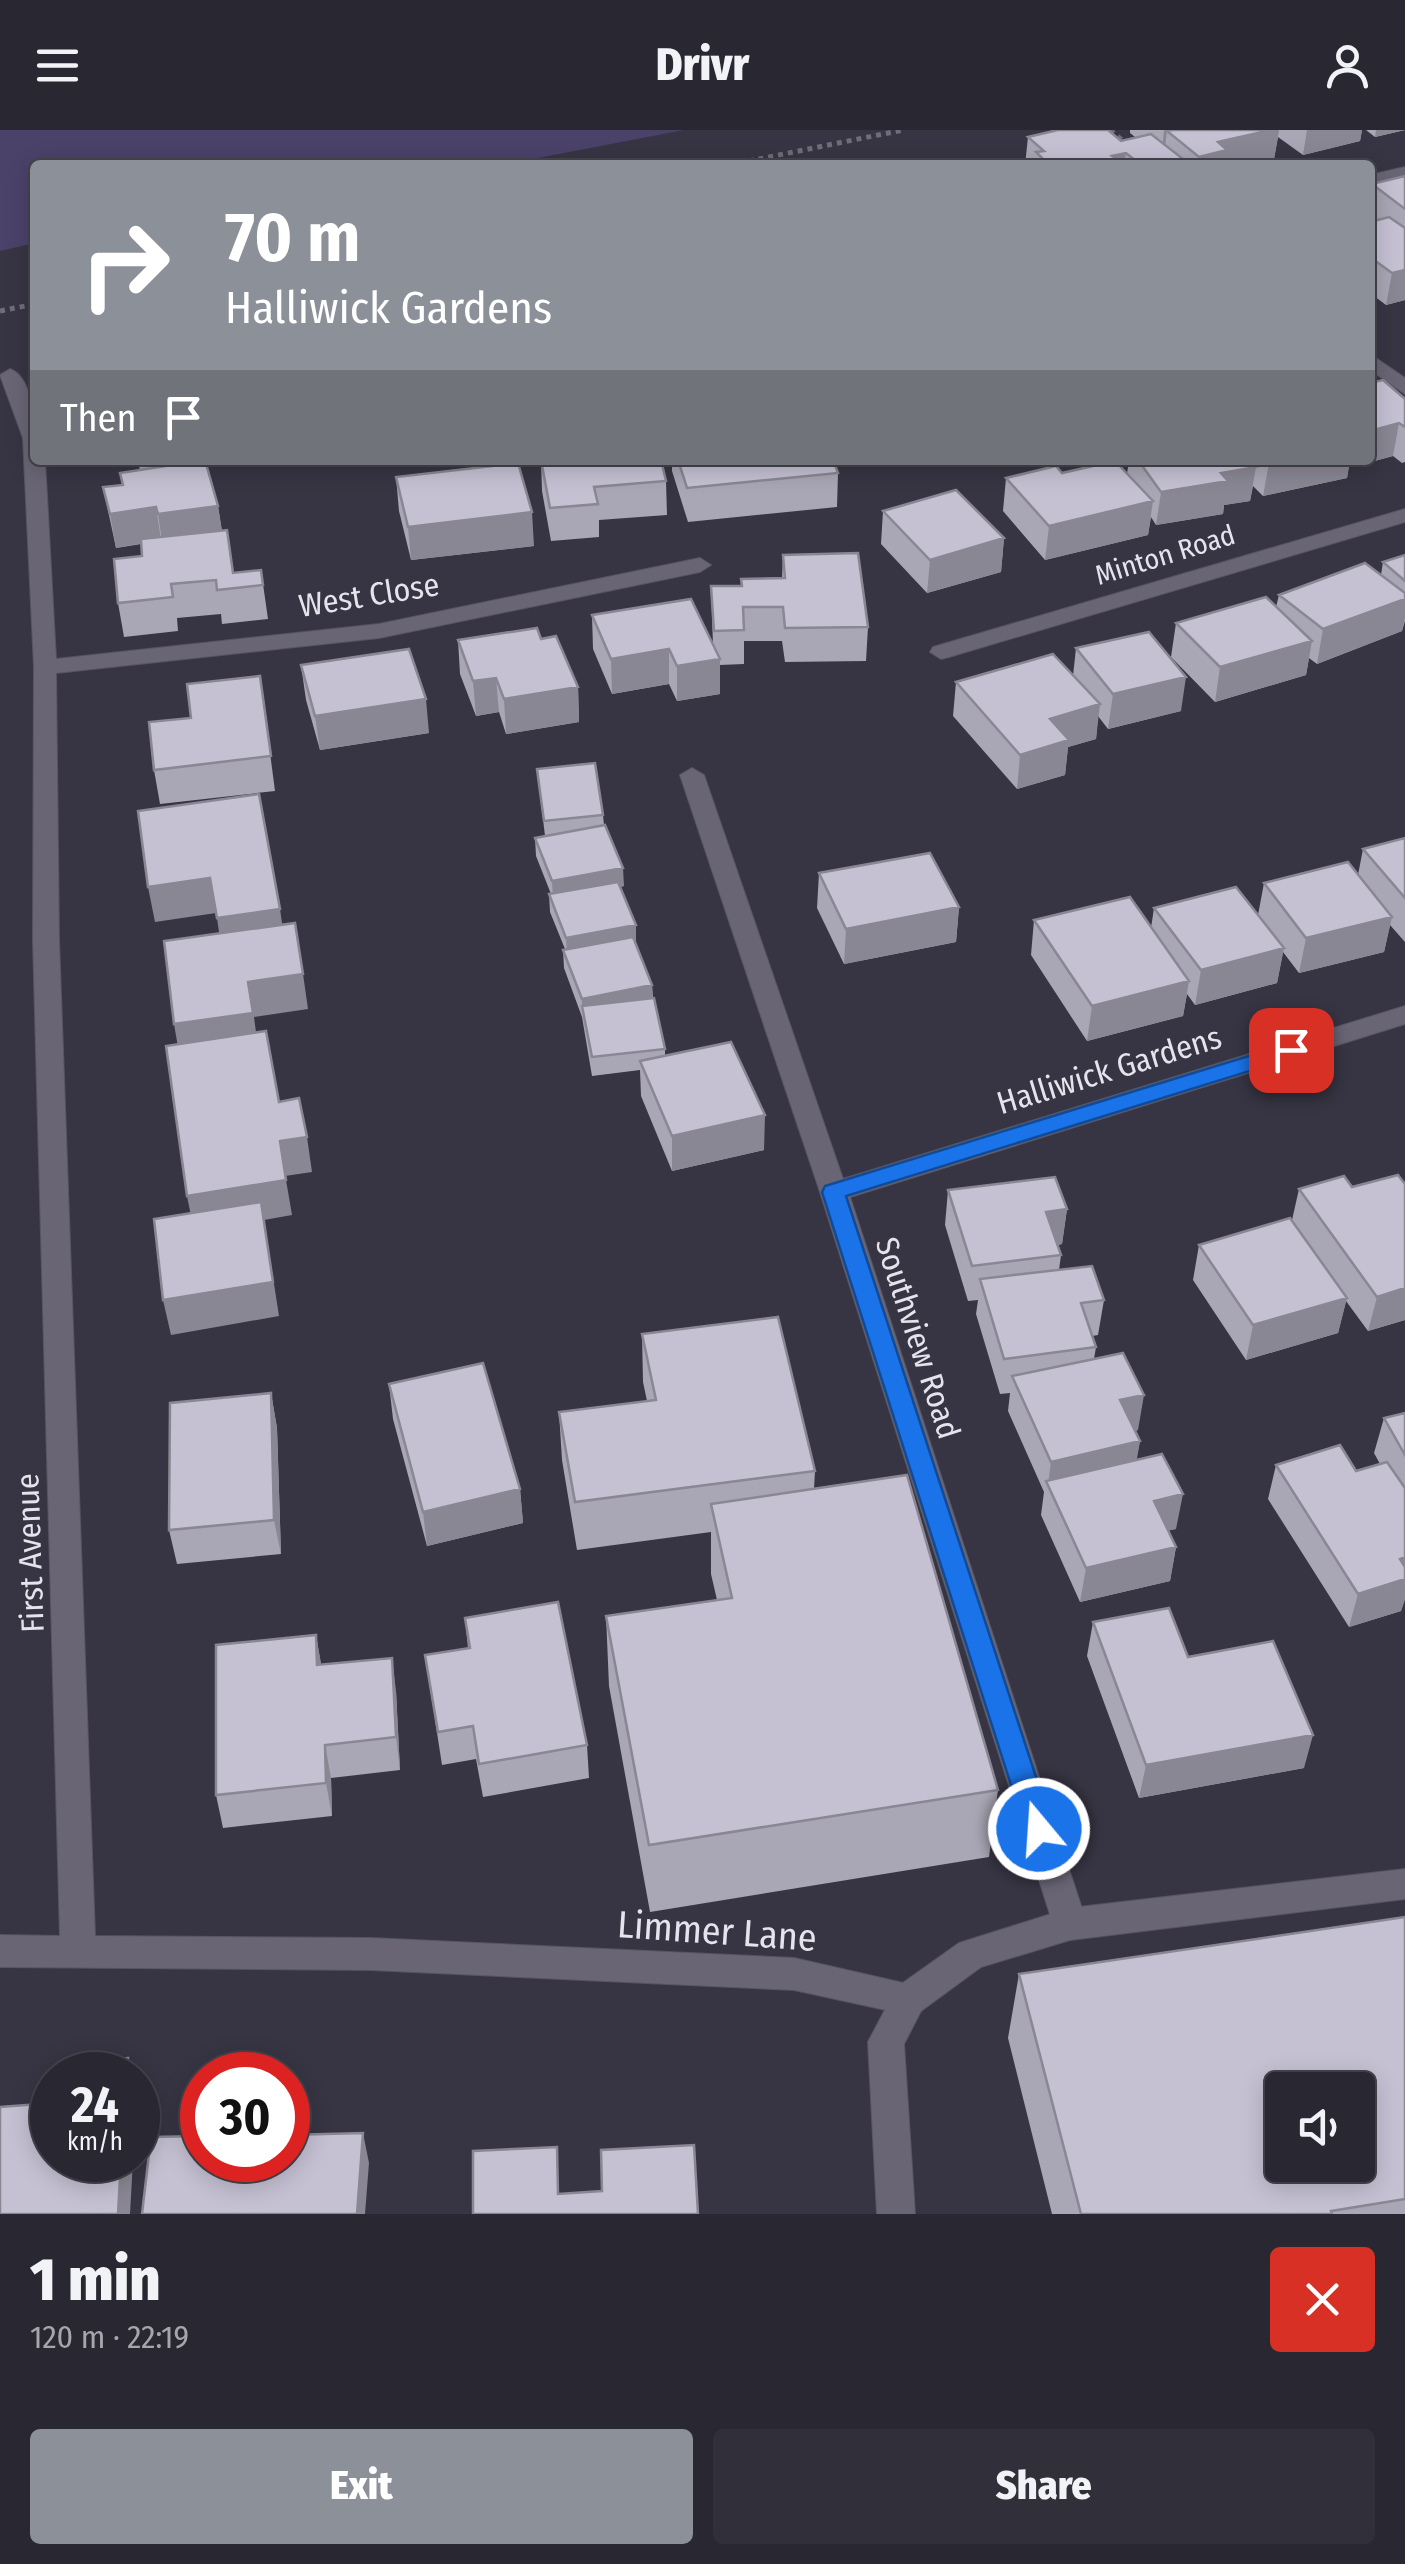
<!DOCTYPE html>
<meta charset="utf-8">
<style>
body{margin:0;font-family:"Fira Sans Condensed",sans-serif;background:#31303a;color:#f1f3f6;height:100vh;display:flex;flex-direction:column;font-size:38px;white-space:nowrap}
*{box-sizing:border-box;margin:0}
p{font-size:32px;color:#a5a6ac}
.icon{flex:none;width:55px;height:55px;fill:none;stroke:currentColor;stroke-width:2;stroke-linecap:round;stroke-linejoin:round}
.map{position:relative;height:2084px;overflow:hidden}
.sheet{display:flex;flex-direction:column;background:#292832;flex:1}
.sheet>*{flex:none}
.hud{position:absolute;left:30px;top:30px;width:1345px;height:305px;border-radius:10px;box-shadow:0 5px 25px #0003,0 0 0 2px #45444d;background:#8c9099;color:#fff;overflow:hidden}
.fabs{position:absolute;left:1265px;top:1942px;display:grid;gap:20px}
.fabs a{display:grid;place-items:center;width:110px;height:110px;border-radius:10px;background:#292832;box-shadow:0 5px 25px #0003,0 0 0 2px #45444d;font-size:50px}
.speed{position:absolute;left:30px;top:1922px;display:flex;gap:20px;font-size:50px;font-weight:700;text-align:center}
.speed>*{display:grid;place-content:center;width:130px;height:130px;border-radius:50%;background:#292832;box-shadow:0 5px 25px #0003,0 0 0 2px #45444d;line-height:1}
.speed small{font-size:25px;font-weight:400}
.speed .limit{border:15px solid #d22;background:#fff;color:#111}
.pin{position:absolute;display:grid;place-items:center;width:85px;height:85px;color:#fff;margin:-42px;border-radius:20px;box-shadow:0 5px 15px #0006}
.me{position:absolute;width:110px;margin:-55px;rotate:342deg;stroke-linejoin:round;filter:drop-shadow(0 0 8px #0008)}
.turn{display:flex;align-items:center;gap:35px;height:210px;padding:0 30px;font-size:45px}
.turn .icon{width:130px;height:130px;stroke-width:2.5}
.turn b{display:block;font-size:70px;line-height:85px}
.then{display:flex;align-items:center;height:95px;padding:0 30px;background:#0003;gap:20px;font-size:38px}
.round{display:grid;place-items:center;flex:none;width:105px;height:105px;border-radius:10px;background:#31303a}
.head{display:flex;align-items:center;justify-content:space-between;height:170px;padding:0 30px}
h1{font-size:60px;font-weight:800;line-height:75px}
.action{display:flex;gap:20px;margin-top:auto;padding:20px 30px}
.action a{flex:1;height:115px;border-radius:10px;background:#8c9099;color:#fff;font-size:40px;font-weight:800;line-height:115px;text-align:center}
.action a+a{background:#31303a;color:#f1f3f6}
header{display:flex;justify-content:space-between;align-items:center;height:130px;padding:0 30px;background:#292832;font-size:45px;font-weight:800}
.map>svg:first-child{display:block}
</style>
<header><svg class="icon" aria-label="menu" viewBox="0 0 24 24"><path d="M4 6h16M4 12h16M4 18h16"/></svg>Drivr<svg class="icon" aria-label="person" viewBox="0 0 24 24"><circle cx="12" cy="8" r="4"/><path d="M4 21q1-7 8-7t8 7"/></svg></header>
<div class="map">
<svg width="1405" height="2084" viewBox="0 0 1405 2084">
<rect width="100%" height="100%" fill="#373543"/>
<path fill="#4b426a" d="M 0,0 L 684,0 L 501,35 L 35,35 L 35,113 L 0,121 Z"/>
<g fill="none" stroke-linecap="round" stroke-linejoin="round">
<defs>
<path id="minor" d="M 1405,37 L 1405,47 L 1370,56 L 1370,45 Z
M 1370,224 L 1405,248 L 1405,264 L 1370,240 Z
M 10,239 C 36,248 35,307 35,330 L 45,330 L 56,529 L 379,494 L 700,428 L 711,435 L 700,442 L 379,508 L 56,543 L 59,810 L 95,1806 L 371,1808 L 794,1828 L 921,1857 L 927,1869 L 921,1881 L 909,1885 L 794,1860 L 371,1840 L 0,1837 L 0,1805 L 60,1806 L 33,810 L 34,537 L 23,308 L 0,245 Z
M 1405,379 L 1405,392 L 949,527 L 941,529 L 930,522 L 933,517 Z
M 692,638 L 704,645 L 843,1049 L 1405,876 L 1405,894 L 850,1067 L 1087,1794 L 1082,1805 L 1070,1810 L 1058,1805 L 1053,1794 L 820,1062 L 680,645 Z"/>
<path id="tertiary" d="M 1405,1739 L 1405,1769 L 1070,1810 L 981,1837 L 921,1881 L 904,1914 L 915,2084 L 877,2084 L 868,1912 L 897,1857 L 959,1813 L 1070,1778 Z"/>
</defs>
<use href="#minor" stroke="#565460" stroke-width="2"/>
<use href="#tertiary" stroke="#565460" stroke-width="2"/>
<path stroke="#6f6d79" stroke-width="5" stroke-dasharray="5 5" stroke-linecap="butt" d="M 1110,0 L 1128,15
M 729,35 L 903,0
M 0,181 L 35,174"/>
<use href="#minor" fill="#696575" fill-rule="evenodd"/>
<use href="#tertiary" fill="#696575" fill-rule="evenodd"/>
</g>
<path fill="#a9a6b5" d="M 1130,0 L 1362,0 L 1360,11 L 1303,25 L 1278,7 L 1274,29 L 1250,35 L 1025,35 L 1028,7 L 1121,11 L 1135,7 L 1130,3 Z
M 1366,0 L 1405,0 L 1375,7 Z
M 1405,46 L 1405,170 L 1386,175 L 1370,163 L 1370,92 L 1373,91 L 1370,89 L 1370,65 L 1372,54 Z
M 1405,269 L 1405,332 L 1402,333 L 1393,326 L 1356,336 L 1350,330 L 1347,348 L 1263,366 L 1253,356 L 1250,371 L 1224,375 L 1223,384 L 1156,395 L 1151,387 L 1148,405 L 1045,430 L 1003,381 L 1006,348 L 1062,343 L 1127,344 L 1129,330 L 1370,330 Z
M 115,330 L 209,330 L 206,334 L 218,376 L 222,401 L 233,443 L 261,440 L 268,489 L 222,494 L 221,484 L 177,488 L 178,501 L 124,507 L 118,473 L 142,426 L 141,414 L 116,418 L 103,357 L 122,355 L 120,343 L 140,340 L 139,336 L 116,333 Z
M 541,330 L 666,351 L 667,385 L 599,390 L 599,407 L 551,411 L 542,361 Z
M 672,330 L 833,330 L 838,343 L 837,377 L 688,392 L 672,341 Z
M 396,347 L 534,416 L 411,430 L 399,381 Z
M 883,381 L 1004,408 L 1001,442 L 927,463 L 881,414 Z
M 783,425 L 868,497 L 866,531 L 785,532 L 782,511 L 744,511 L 744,534 L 720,535 L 720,564 L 677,571 L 669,554 L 612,564 L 593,519 L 592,485 L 713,515 L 711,456 L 741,456 L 782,448 Z
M 1405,425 L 1405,491 L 1402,501 L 1317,534 L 1309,528 L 1306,545 L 1215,572 L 1171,527 L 1176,493 L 1276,477 L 1279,465 L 1381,445 L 1383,432 Z
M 541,509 L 578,557 L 579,592 L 506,604 L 499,582 L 476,586 L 460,544 L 458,510 Z
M 1076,518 L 1181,581 L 1108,599 L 1098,586 L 1096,609 L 1068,617 L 1065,645 L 1017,659 L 953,586 L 956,552 L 1073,546 Z
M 301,535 L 429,603 L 320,620 L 306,570 Z
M 260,546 L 275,661 L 160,674 L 154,640 L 191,588 Z
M 537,639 L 603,685 L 604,695 L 624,756 L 620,757 L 636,795 L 636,813 L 652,855 L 653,868 L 665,919 L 665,926 L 764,1020 L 672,1041 L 641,966 L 640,940 L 592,946 L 582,887 L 564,838 L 563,820 L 565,819 L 550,782 L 549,764 L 551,764 L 536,726 L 535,708 L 545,706 Z
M 1405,708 L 1405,812 L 1390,795 L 1384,822 L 1299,843 L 1283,822 L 1277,853 L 1195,875 L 1187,864 L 1183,886 L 1087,911 L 1031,825 L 1034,790 L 1151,798 L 1154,778 L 1258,785 L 1264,753 L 1358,745 L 1363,719 Z
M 819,743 L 959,777 L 956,812 L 844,834 L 817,778 Z
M 1299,1059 L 1405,1190 L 1368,1201 L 1346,1171 L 1338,1203 L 1246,1230 L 1193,1150 L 1199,1115 L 1292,1090 Z
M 948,1060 L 1067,1079 L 1062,1114 L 1058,1115 L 1061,1125 L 1059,1140 L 1104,1170 L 1098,1205 L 1092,1206 L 1096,1217 L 1094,1229 L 1138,1300 L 1134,1301 L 1140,1311 L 1136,1330 L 1176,1399 L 1168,1400 L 1176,1417 L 1170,1451 L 1080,1472 L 1041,1385 L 1044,1362 L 1008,1281 L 1010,1263 L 1000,1264 L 976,1184 L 978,1170 L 968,1171 L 945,1095 Z
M 642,1204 L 815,1341 L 814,1359 L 998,1660 L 989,1727 L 650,1782 L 609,1556 L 606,1486 L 717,1470 L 711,1444 L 711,1402 L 577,1420 L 562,1330 L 559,1282 L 647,1271 L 643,1252 Z
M 389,1254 L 520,1359 L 523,1393 L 427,1416 L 393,1289 Z
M 271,1263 L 277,1298 L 281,1424 L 177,1434 L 169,1400 Z
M 1405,1283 L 1405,1469 L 1401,1481 L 1349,1497 L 1268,1369 L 1276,1335 L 1356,1341 L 1380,1334 L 1374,1323 L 1384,1288 Z
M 465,1488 L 587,1615 L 589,1648 L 483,1667 L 476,1629 L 442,1635 L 425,1525 L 468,1518 Z
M 1093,1492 L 1188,1527 L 1304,1638 L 1139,1668 L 1087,1526 Z
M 316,1505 L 321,1535 L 396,1561 L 400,1640 L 331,1648 L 332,1686 L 223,1698 L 216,1665 Z
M 1405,1787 L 1405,2084 L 1052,2084 L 1008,1908 L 1019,1844 Z"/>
<path fill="#8a8794" d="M 1164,0 L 1187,0 L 1167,1 L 1164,27 L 1161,28 Z
M 1271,0 L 1279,0 L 1274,29 L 1250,35 L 1198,35 L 1199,27 L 1218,12 Z
M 1307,0 L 1362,0 L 1360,11 L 1303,25 Z
M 1376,0 L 1405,0 L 1375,7 Z
M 1126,23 L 1124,35 L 1102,35 L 1112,26 Z
M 1183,29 L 1182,35 L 1157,35 Z
M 1405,140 L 1405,170 L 1386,175 L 1392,143 Z
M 1399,293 L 1393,326 L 1356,336 L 1357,330 L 1370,330 L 1370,301 Z
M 1282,330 L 1350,330 L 1347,348 L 1263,366 L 1269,333 Z
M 1256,337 L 1250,371 L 1224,375 L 1223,384 L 1156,395 L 1161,362 L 1221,343 Z
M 1153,371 L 1148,405 L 1045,430 L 1049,396 Z
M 218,376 L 223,409 L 163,418 L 158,384 Z
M 156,377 L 161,410 L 116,418 L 110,384 Z
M 532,382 L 534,416 L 411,430 L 408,397 Z
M 1004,408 L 1001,442 L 927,463 L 930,430 Z
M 1405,469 L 1405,488 L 1402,501 L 1317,534 L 1323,499 Z
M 1312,511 L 1306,545 L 1215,572 L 1220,537 Z
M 669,519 L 669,554 L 612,564 L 611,529 Z
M 720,529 L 720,564 L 677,571 L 677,536 Z
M 1186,547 L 1181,581 L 1108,599 L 1113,564 Z
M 496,548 L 499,582 L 476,586 L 473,551 Z
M 578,557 L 579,592 L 506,604 L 504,569 Z
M 426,569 L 429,603 L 320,620 L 315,586 Z
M 1100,574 L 1096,609 L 1068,617 L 1065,645 L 1017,659 L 1020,625 L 1050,589 Z
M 623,738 L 624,756 L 553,769 L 552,751 Z
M 210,748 L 216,783 L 155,792 L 148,757 Z
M 959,777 L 956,812 L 844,834 L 846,799 Z
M 280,779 L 285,814 L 222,823 L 217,788 Z
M 1392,787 L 1384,822 L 1299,843 L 1306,808 Z
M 636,795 L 636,813 L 567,826 L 566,808 Z
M 1284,818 L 1277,853 L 1195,875 L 1201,840 Z
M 303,844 L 308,879 L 254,887 L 258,918 L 180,929 L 174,894 L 248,852 Z
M 1189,851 L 1183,886 L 1087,911 L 1092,876 Z
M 652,855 L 653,873 L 582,876 L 582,887 L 582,869 Z
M 765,985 L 764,1020 L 672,1041 L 672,1006 Z
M 307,1007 L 312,1042 L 285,1046 L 280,1011 Z
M 286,1050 L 292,1085 L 264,1090 L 279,1186 L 171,1205 L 163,1170 L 194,1101 L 187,1066 Z
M 1067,1079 L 1062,1114 L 1042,1117 L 1046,1082 Z
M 1405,1158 L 1405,1190 L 1368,1201 L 1377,1167 Z
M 1347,1168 L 1338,1203 L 1246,1230 L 1253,1195 Z
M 271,1263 L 277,1298 L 281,1424 L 274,1390 Z
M 1144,1265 L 1138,1300 L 1115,1305 L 1120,1270 Z
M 1140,1311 L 1134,1346 L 1048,1354 L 1051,1332 Z
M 520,1359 L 523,1393 L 427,1416 L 423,1382 Z
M 1183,1364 L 1176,1399 L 1148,1405 L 1154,1371 Z
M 1176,1417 L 1170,1451 L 1080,1472 L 1086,1438 Z
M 1405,1427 L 1405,1469 L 1401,1481 L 1349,1497 L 1358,1464 L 1400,1429 Z
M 316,1505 L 322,1539 L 317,1535 Z
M 392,1528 L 396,1561 L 400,1640 L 396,1607 Z
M 1313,1605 L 1304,1638 L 1139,1668 L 1146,1635 Z
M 325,1615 L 331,1648 L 332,1686 L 326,1653 Z
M 128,1928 L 133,1945 L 127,1945 Z
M 363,2003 L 369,2033 L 365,2084 L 357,2084 Z
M 121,2030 L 133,2030 L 130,2084 L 118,2084 Z"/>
<path fill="#c5c1d3" stroke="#8a8794" stroke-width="2.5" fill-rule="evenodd" d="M 1058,0 L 1108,0 L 1121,11 L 1151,4 L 1183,29 L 1157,35 L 1141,35 L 1126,23 L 1112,26 L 1119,31 L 1102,35 L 1037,35 L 1047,33 L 1036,22 L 1044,21 L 1028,7 Z
M 1172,0 L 1271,0 L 1218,12 L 1227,20 L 1199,27 L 1167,1 Z
M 997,30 L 1003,35 L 976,35 Z
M 1405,46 L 1405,79 L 1372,54 Z
M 1389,87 L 1405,98 L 1405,140 L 1392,143 L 1370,127 L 1370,92 Z
M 1383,250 L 1405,269 L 1405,297 L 1399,293 L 1370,301 L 1370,253 Z
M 205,330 L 218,376 L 158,384 L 156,377 L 110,384 L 103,357 L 123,355 L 120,343 Z
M 541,330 L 661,330 L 666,351 L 594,357 L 598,374 L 550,378 Z
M 678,330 L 833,330 L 838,343 L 687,358 Z
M 1138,330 L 1250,330 L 1256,337 L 1221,343 L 1228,351 L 1161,362 Z
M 1115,331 L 1153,371 L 1049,396 L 1006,348 L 1056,336 L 1062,343 Z
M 518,333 L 532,382 L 408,397 L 396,347 Z
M 956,360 L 1004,408 L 930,430 L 883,381 Z
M 227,400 L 233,443 L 261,440 L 263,455 L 217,460 L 216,450 L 171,454 L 173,467 L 118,473 L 114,429 L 142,426 L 141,409 Z
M 858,423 L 868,497 L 785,498 L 783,477 L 743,477 L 744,500 L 714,501 L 711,456 L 742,456 L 741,449 L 785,448 L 783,425 Z
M 1405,425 L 1405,451 L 1383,432 Z
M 1365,433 L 1405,463 L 1405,469 L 1323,499 L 1279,465 Z
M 1266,467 L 1312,511 L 1220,537 L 1176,493 Z
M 691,469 L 720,529 L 677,536 L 669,519 L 611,529 L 592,485 Z
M 537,498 L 541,509 L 556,506 L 578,557 L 504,569 L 496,548 L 473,551 L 458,510 Z
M 1149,502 L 1186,547 L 1113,564 L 1076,518 Z
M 409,519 L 426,569 L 315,586 L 301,535 Z
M 1053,524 L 1100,574 L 1050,589 L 1069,610 L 1020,625 L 956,552 Z
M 260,546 L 271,626 L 154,640 L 149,592 L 191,588 L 187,554 Z
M 595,633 L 603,685 L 544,691 L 537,639 Z
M 259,664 L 280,779 L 217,788 L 210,748 L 148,757 L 138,681 Z
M 605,695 L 623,738 L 552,751 L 535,708 Z
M 1405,708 L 1405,768 L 1363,719 Z
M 930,723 L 959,777 L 846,799 L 819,743 Z
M 1348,732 L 1392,787 L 1306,808 L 1264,753 Z
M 618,752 L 636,795 L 566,808 L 549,764 Z
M 1236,757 L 1284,818 L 1201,840 L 1154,778 Z
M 1130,767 L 1189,851 L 1092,876 L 1034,790 Z
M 295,793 L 303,844 L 248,852 L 253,883 L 174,894 L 164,811 Z
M 633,807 L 652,855 L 582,869 L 563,820 Z
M 654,868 L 665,919 L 592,927 L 582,876 Z
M 266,901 L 279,972 L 299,968 L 307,1007 L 280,1011 L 286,1050 L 187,1066 L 166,916 Z
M 731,912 L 765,985 L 672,1006 L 640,931 Z
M 1398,1045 L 1405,1054 L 1405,1158 L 1377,1167 L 1299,1059 L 1344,1046 L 1352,1057 Z
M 1055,1047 L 1067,1079 L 1046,1082 L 1061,1125 L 972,1136 L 948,1060 Z
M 261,1072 L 273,1152 L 163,1170 L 154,1089 Z
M 1290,1088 L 1347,1168 L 1253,1195 L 1199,1115 Z
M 1092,1136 L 1104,1170 L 1081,1173 L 1096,1217 L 1004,1229 L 980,1149 Z
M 778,1187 L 815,1341 L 575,1372 L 559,1282 L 656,1270 L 642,1204 Z
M 1123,1223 L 1144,1265 L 1120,1270 L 1140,1311 L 1051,1332 L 1012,1246 Z
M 483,1233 L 520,1359 L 423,1382 L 389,1254 Z
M 271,1263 L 274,1390 L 169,1400 L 170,1273 Z
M 1405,1283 L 1405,1325 L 1384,1288 Z
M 1340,1315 L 1356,1341 L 1387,1332 L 1405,1358 L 1405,1427 L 1400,1429 L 1405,1437 L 1405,1449 L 1358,1464 L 1276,1335 Z
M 1162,1324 L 1183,1364 L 1154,1371 L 1176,1417 L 1086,1438 L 1046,1351 Z
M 907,1345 L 998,1660 L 649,1715 L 606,1486 L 732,1468 L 711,1374 Z
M 558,1472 L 587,1615 L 479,1634 L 473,1596 L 438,1602 L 425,1525 L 470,1518 L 465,1488 Z
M 1169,1478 L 1188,1527 L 1273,1511 L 1313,1605 L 1146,1635 L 1093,1492 Z
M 316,1505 L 317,1535 L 392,1528 L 396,1607 L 325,1615 L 326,1653 L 216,1665 L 216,1515 Z
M 1405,1787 L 1405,2069 L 1331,2081 L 1332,2084 L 1081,2084 L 1019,1844 ZM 1282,1960 L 1358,1960 L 1358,2035 L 1282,2035 Z
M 128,1928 L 127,1945 L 61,1945 L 62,1932 Z
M 52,1973 L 52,2030 L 121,2030 L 118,2084 L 0,2084 L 0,1977 Z
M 363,2003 L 357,2084 L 142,2084 L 151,2007 L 202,2006 L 202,2030 L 288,2030 L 288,2005 Z
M 694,2015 L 698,2084 L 473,2084 L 473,2021 L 557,2017 L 558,2064 L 602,2061 L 601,2020 Z"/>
<path fill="#1a73e8" stroke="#114b97" stroke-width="2.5" d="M 1291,913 L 1302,920 L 1298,926 L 846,1066 L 1053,1699 L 1049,1708 L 1039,1711 L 1029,1708 L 1025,1699 L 822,1062 L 825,1056 Z"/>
<g text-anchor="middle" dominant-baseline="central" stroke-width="10" stroke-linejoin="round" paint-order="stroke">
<g font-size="28" fill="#e5e3ec" stroke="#373543">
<text transform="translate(1165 425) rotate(-17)">Minton Road</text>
</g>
<g font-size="32" fill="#e5e3ec" stroke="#373543">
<text transform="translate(369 465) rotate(-9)">West Close</text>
<text transform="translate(1109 940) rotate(-17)">Halliwick Gardens</text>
<text transform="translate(918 1208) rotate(72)">Southview Road</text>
<text transform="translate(30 1423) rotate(-92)">First Avenue</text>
</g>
<g font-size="38" fill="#e5e3ec" stroke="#373543">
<text transform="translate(717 1801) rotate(4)">Limmer Lane</text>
</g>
</g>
</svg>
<div class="fabs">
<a><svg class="icon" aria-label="sound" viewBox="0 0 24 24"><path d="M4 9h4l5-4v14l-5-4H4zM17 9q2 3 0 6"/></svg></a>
</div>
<div class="speed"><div>24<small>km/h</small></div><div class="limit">30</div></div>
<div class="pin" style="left:1291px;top:920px;background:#d93025"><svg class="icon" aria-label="arrive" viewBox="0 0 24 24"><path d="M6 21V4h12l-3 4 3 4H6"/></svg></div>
<svg class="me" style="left:1039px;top:1699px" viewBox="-20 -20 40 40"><circle r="17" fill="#1a73e8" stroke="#fff" stroke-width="3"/><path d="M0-11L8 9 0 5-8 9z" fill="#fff"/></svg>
<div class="hud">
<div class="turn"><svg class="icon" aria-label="right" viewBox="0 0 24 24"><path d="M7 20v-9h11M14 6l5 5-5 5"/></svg><div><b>70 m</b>Halliwick Gardens</div></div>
<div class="then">Then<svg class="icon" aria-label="arrive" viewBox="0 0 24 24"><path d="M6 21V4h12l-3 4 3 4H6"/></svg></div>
</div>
</div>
<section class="sheet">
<div class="head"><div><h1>1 min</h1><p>120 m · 22:19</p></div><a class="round" style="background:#d93025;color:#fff"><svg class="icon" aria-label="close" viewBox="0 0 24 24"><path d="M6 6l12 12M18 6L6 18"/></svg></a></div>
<div class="action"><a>Exit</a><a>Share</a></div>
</section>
